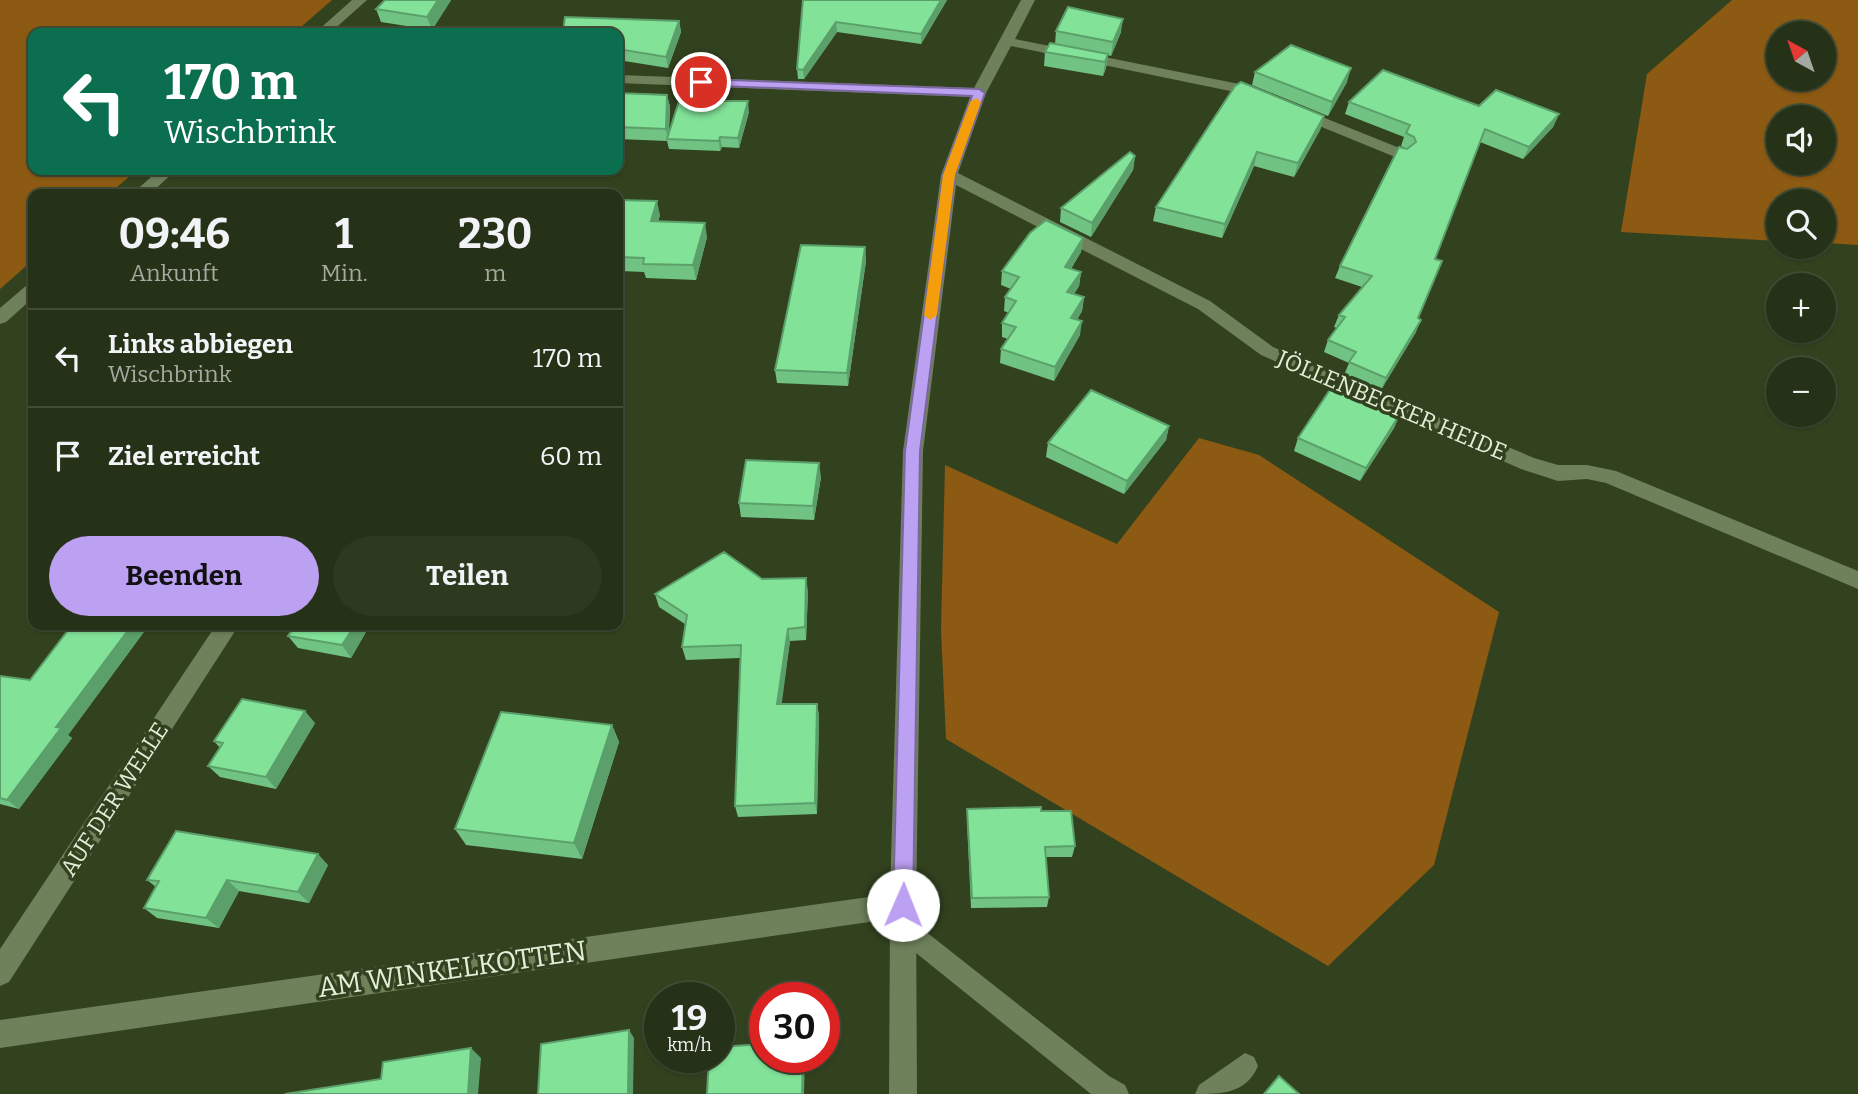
<!DOCTYPE html>
<html lang="de">
<meta charset="utf-8">
<style>
body{margin:0;font-family:Bitter,serif;background:#2e3a20;color:#f1f3f6;height:100vh;display:flex;flex-direction:column;font-size:26px;white-space:nowrap}
*{box-sizing:border-box;margin:0}
p{font-size:23px;color:#a4aaa1}
.icon{flex:none;width:38px;height:38px;fill:none;stroke:currentColor;stroke-width:2;stroke-linecap:round;stroke-linejoin:round}
.map{position:relative;flex:1;overflow:hidden}
.sheet{position:absolute;left:28px;top:189px;width:595px;height:441px;display:flex;flex-direction:column;background:#263217;border-radius:14px;box-shadow:0 2px 5px #0004,0 0 0 2px #424d36}
.sheet>*{flex:none}
.guide{position:absolute;left:28px;top:28px;width:595px;height:147px;border-radius:14px;box-shadow:0 2px 5px #0004,0 0 0 2px #424d36;background:#0b6e4f;color:#fff;overflow:hidden}
.needle{width:46px;rotate:320deg}
.tools{position:absolute;left:1766px;top:21px;display:grid;gap:14px}
.tools a{display:grid;place-items:center;width:70px;height:70px;border-radius:50%;background:#263217;box-shadow:0 2px 5px #0004,0 0 0 2px #424d36;font-size:35px}
.speed{position:absolute;left:644px;top:982px;display:flex;gap:14px;font-size:35px;font-weight:700;text-align:center}
.speed>*{display:grid;place-content:center;width:91px;height:91px;border-radius:50%;background:#263217;box-shadow:0 2px 5px #0004,0 0 0 2px #424d36;line-height:1}
.speed small{font-size:18px;font-weight:400}
.speed .limit{border:10px solid #d22;background:#fff;color:#111}
.pin{position:absolute;display:grid;place-items:center;width:60px;height:60px;color:#fff;margin:-30px;border:4px solid #fff;border-radius:50%;box-shadow:0 2px 7px #0007}
.me{position:absolute;width:77px;margin:-38px;rotate:1deg;stroke-linejoin:round;filter:drop-shadow(0 0 5px #0008)}
.turn{display:flex;align-items:center;gap:24px;height:147px;padding:0 21px;font-size:32px}
.turn .icon{width:91px;height:91px;stroke-width:2.5}
.turn b{display:block;font-size:49px;line-height:60px}
.eta{display:flex;justify-content:space-evenly;align-items:center;height:119px;text-align:center}
.eta b{font-size:42px;font-weight:700;line-height:49px}
.action{display:flex;gap:14px;margin-top:auto;padding:14px 21px}
.action a{flex:1;height:80px;border-radius:42px;background:#bca0f2;color:#111;font-size:28px;font-weight:700;line-height:80px;text-align:center}
.action a+a{background:#2e3a20;color:#f1f3f6}
ul{padding:0;list-style:none}
li{display:flex;align-items:center;gap:21px;height:98px;padding:0 21px;border-top:2px solid #424d36}
li div{flex:1}
li b{display:block;font-size:26px}
li em{font-style:normal}
.map>svg:first-child{display:block}
</style>
<div class="map">
<svg width="1858" height="1094" viewBox="0 0 1858 1094">
<rect width="100%" height="100%" fill="#32421f"/>
<path fill="#8c5a12" fill-rule="evenodd" d="M 0,0 L 332,0 L 294,33 L 33,33 L 33,170 L 137,170 L 109,194 L 33,194 L 33,260 L 0,289 Z
M 1732,0 L 1858,0 L 1858,245 L 1824,243 L 1824,201 L 1778,201 L 1778,241 L 1621,232 L 1647,74 ZM 1778,33 L 1824,33 L 1824,79 L 1778,79 ZM 1778,117 L 1824,117 L 1824,163 L 1778,163 Z
M 1199,438 L 1259,455 L 1499,612 L 1434,865 L 1328,966 L 946,739 L 941,630 L 945,465 L 1117,544 Z"/>
<g fill="none" stroke-linecap="round" stroke-linejoin="round">
<path fill="#6e815b" fill-rule="evenodd" d="M 903,916 L 911,920 L 1109,1076 L 1125,1085 L 1129,1094 L 1091,1094 L 895,936 L 891,928 L 895,920 Z
M 1245,1053 L 1254,1057 L 1258,1066 C 1246,1094 1221,1094 1195,1094 L 1199,1085 Z"/>
<path fill="#6e815b" fill-rule="evenodd" d="M 352,0 L 367,0 L 330,33 L 315,33 Z
M 1021,0 L 1035,0 L 1015,39 L 1239,84 L 1266,96 L 1259,100 L 1235,92 L 1011,46 L 986,93 L 958,173 L 1210,301 L 1273,347 L 1534,458 L 1558,465 L 1587,465 L 1616,471 L 1858,571 L 1858,589 L 1606,483 L 1587,479 L 1558,481 L 1521,469 L 1261,355 L 1198,309 L 956,185 L 923,451 L 916,905 L 917,1094 L 889,1094 L 890,919 L 0,1048 L 0,1020 L 890,894 L 903,451 L 941,175 L 970,97 L 618,83 L 618,75 L 974,88 Z
M 1295,106 L 1407,151 L 1409,154 L 1401,159 L 1395,157 L 1290,114 L 1287,111 L 1290,108 Z
M 159,170 L 176,170 L 150,194 L 132,194 Z
M 33,283 L 33,298 L 6,322 L 0,324 L 0,308 L 27,285 Z
M 216,625 L 239,625 L 9,982 L 0,986 L 0,949 Z"/>
</g>
<path fill="#70c383" d="M 385,0 L 451,0 L 432,30 L 381,22 L 376,9 Z
M 803,0 L 947,0 L 921,44 L 837,32 L 804,79 L 798,79 L 797,69 Z
M 679,21 L 681,32 L 668,68 L 618,60 L 618,33 Z
M 1056,31 L 1121,32 L 1111,56 L 1108,55 L 1106,68 L 1103,76 L 1044,66 L 1045,52 L 1055,44 Z
M 1255,72 L 1347,82 L 1328,116 L 1252,85 Z
M 618,93 L 667,95 L 670,107 L 669,133 L 749,112 L 739,148 L 722,147 L 720,151 L 669,149 L 667,141 L 618,139 Z
M 1349,102 L 1479,106 L 1559,114 L 1553,127 L 1523,159 L 1480,142 L 1435,259 L 1418,318 L 1416,332 L 1381,390 L 1344,375 L 1349,363 L 1324,352 L 1328,340 L 1337,328 L 1334,327 L 1339,315 L 1362,287 L 1335,278 L 1340,266 L 1407,149 L 1401,146 L 1404,137 L 1345,114 Z
M 1324,116 L 1320,130 L 1294,177 L 1254,166 L 1222,238 L 1153,221 L 1156,207 Z
M 1135,156 L 1133,170 L 1091,237 L 1060,222 L 1061,208 Z
M 618,200 L 660,215 L 658,222 L 707,237 L 696,280 L 646,278 L 644,272 L 620,271 L 618,264 Z
M 1083,238 L 1081,252 L 1071,269 L 1081,272 L 1079,286 L 1074,294 L 1084,297 L 1082,311 L 1077,320 L 1080,335 L 1054,381 L 1000,363 L 1001,349 L 1008,339 L 1002,337 L 1002,323 L 1009,313 L 1004,311 L 1005,297 L 1011,289 L 1001,285 L 1002,271 Z
M 865,247 L 866,261 L 848,386 L 777,383 L 775,370 Z
M 1373,402 L 1400,414 L 1394,428 L 1360,481 L 1294,451 L 1298,438 Z
M 1169,426 L 1166,440 L 1124,494 L 1046,457 L 1048,443 Z
M 821,477 L 814,520 L 741,517 L 739,503 Z
M 762,579 L 808,591 L 806,640 L 790,641 L 781,704 L 817,704 L 819,716 L 817,814 L 738,817 L 735,806 L 740,658 L 686,660 L 682,647 L 685,624 L 659,607 L 655,594 Z
M 72,625 L 149,625 L 68,735 L 72,738 L 19,809 L 0,804 L 0,676 L 30,680 Z
M 370,625 L 351,658 L 298,648 L 288,636 Z
M 315,723 L 276,789 L 220,777 L 208,766 L 220,748 L 214,741 Z
M 612,725 L 619,742 L 582,859 L 466,845 L 455,829 Z
M 967,809 L 1041,811 L 1075,846 L 1072,857 L 1046,857 L 1049,897 L 1047,907 L 971,908 L 967,820 Z
M 328,865 L 309,903 L 239,891 L 219,928 L 157,918 L 144,908 L 156,887 L 147,880 Z"/>
<path fill="#5b9f6a" d="M 438,0 L 451,0 L 432,30 L 427,17 Z
M 941,0 L 947,0 L 921,44 L 921,34 Z
M 1123,19 L 1121,32 L 1111,56 L 1113,42 Z
M 679,21 L 681,32 L 668,68 L 666,57 Z
M 836,22 L 837,32 L 804,79 L 803,70 Z
M 1108,54 L 1106,68 L 1103,76 L 1105,62 Z
M 1351,68 L 1347,82 L 1328,116 L 1332,102 Z
M 667,95 L 670,107 L 668,141 L 666,129 Z
M 748,101 L 749,112 L 739,148 L 738,138 Z
M 1559,114 L 1553,127 L 1523,159 L 1529,147 Z
M 1324,116 L 1320,130 L 1294,177 L 1298,163 Z
M 720,137 L 722,147 L 720,151 L 719,141 Z
M 1257,152 L 1254,166 L 1222,238 L 1225,224 Z
M 1135,156 L 1133,170 L 1091,237 L 1092,223 Z
M 657,201 L 660,215 L 654,235 L 651,221 Z
M 705,223 L 707,237 L 696,280 L 693,265 Z
M 1083,238 L 1081,252 L 1063,281 L 1065,267 Z
M 865,247 L 866,261 L 848,386 L 847,373 Z
M 1081,272 L 1079,286 L 1066,306 L 1067,292 Z
M 1084,297 L 1082,311 L 1069,332 L 1071,318 Z
M 1421,320 L 1416,332 L 1381,390 L 1386,378 Z
M 1082,321 L 1080,335 L 1054,381 L 1055,367 Z
M 1400,414 L 1394,428 L 1360,481 L 1366,468 Z
M 1169,426 L 1166,440 L 1124,494 L 1127,481 Z
M 819,463 L 821,477 L 814,520 L 813,506 Z
M 806,578 L 808,591 L 806,640 L 805,627 Z
M 132,625 L 149,625 L 68,735 L 72,738 L 19,809 L 7,800 L 56,727 Z
M 355,625 L 370,625 L 351,658 L 342,645 Z
M 788,629 L 790,641 L 780,717 L 777,704 Z
M 817,704 L 819,716 L 817,814 L 815,803 Z
M 305,711 L 315,723 L 276,789 L 266,777 Z
M 612,725 L 619,742 L 582,859 L 574,843 Z
M 318,854 L 328,865 L 309,903 L 298,892 Z
M 227,880 L 239,891 L 219,928 L 206,918 Z
M 629,1030 L 634,1038 L 633,1094 L 628,1094 Z
M 471,1048 L 481,1058 L 478,1094 L 468,1094 Z
M 803,1057 L 805,1057 L 804,1094 L 802,1094 Z"/>
<path fill="#82e398" stroke="#5b9f6a" stroke-width="2" d="M 385,0 L 438,0 L 427,17 L 376,9 Z
M 803,0 L 941,0 L 921,34 L 836,22 L 803,70 L 797,69 Z
M 1068,7 L 1123,19 L 1113,42 L 1056,31 Z
M 565,17 L 679,21 L 666,57 L 618,49 L 618,33 L 563,33 Z
M 1050,43 L 1108,54 L 1105,62 L 1045,52 Z
M 1291,45 L 1351,68 L 1332,102 L 1255,72 Z
M 1383,70 L 1479,106 L 1496,90 L 1559,114 L 1529,147 L 1485,129 L 1435,259 L 1442,261 L 1418,318 L 1421,320 L 1386,378 L 1349,362 L 1356,352 L 1328,340 L 1345,317 L 1339,315 L 1372,276 L 1340,266 L 1399,147 L 1407,149 L 1416,142 L 1414,137 L 1406,133 L 1410,125 L 1349,102 Z
M 1241,82 L 1324,116 L 1298,163 L 1257,152 L 1225,224 L 1156,207 L 1235,86 Z
M 618,93 L 667,95 L 666,129 L 618,127 Z
M 679,101 L 748,101 L 738,138 L 720,137 L 719,141 L 667,139 Z
M 1130,152 L 1135,156 L 1092,223 L 1061,208 Z
M 618,200 L 657,201 L 651,221 L 705,223 L 693,265 L 643,264 L 644,258 L 618,257 L 618,252 L 621,241 L 618,241 Z
M 1046,220 L 1083,238 L 1065,267 L 1081,272 L 1067,292 L 1084,297 L 1071,318 L 1082,321 L 1055,367 L 1001,349 L 1016,327 L 1002,323 L 1016,301 L 1005,297 L 1019,277 L 1002,271 L 1030,233 Z
M 801,245 L 865,247 L 847,373 L 775,370 Z
M 1339,376 L 1377,392 L 1371,402 L 1400,414 L 1366,468 L 1298,438 Z
M 1091,390 L 1169,426 L 1127,481 L 1048,443 Z
M 746,460 L 819,463 L 813,506 L 739,503 Z
M 724,552 L 762,579 L 806,578 L 805,627 L 788,629 L 777,704 L 817,704 L 815,803 L 735,806 L 741,645 L 682,647 L 687,615 L 655,594 Z
M 72,625 L 132,625 L 56,727 L 61,728 L 7,800 L 0,798 L 0,676 L 30,680 Z
M 295,625 L 355,625 L 342,645 L 288,636 Z
M 242,699 L 305,711 L 266,777 L 208,766 L 223,743 L 214,741 Z
M 501,712 L 612,725 L 574,843 L 455,829 Z
M 1041,807 L 1041,811 L 1071,811 L 1075,846 L 1045,847 L 1049,897 L 972,898 L 967,809 Z
M 176,831 L 318,854 L 298,892 L 227,880 L 206,918 L 144,908 L 159,881 L 147,880 Z
M 629,1030 L 628,1094 L 538,1094 L 541,1044 Z
M 765,1044 L 765,1057 L 803,1057 L 802,1094 L 707,1094 L 709,1057 L 719,1057 L 719,1047 Z
M 471,1048 L 468,1094 L 285,1094 L 381,1079 L 383,1062 Z
M 1279,1076 L 1299,1094 L 1264,1094 Z"/>
<path fill="#bca0f2" stroke="#7a689d" stroke-width="2" d="M 701,79 L 979,89 L 985,93 L 955,175 L 920,451 L 913,905 L 910,911 L 903,914 L 896,911 L 893,905 L 905,451 L 943,175 L 972,96 L 697,85 L 697,80 Z"/>
<path fill="#f59e0b" d="M 976,98 L 981,102 L 955,175 L 937,315 L 930,320 L 924,315 L 943,175 L 970,102 Z"/>
<g text-anchor="middle" dominant-baseline="central" stroke-width="7" stroke-linejoin="round" paint-order="stroke">
<g font-size="23" fill="#e3eed9" stroke="#32421f">
<text transform="translate(1392 405) rotate(23)">JÖLLENBECKER HEIDE</text>
<text transform="translate(114 799) rotate(-57)">AUF DER WELLE</text>
</g>
<g font-size="28" fill="#e3eed9" stroke="#32421f">
<text transform="translate(452 969) rotate(-8)">AM WINKELKOTTEN</text>
</g>
</g>
</svg>
<div class="tools">
<a><svg class="needle" viewBox="-14 -14 28 28"><path d="M0-13l5 13h-10z" fill="#e53935"/><path d="M0 13l5-13h-10z" fill="#a4aaa1"/></svg></a>
<a><svg class="icon" aria-label="sound" viewBox="0 0 24 24"><path d="M4 9h4l5-4v14l-5-4H4zM17 9q2 3 0 6"/></svg></a>
<a><svg class="icon" aria-label="search" viewBox="0 0 24 24"><circle cx="10" cy="10" r="6"/><path d="M15 15l6 6"/></svg></a>
<a>+</a>
<a>−</a>
</div>
<div class="speed"><div>19<small>km/h</small></div><div class="limit">30</div></div>
<div class="pin" style="left:701px;top:82px;background:#d93025"><svg class="icon" aria-label="arrive" viewBox="0 0 24 24"><path d="M6 21V4h12l-3 4 3 4H6"/></svg></div>
<svg class="me" style="left:903px;top:905px" viewBox="-20 -20 40 40"><circle r="19" fill="#fff"/><path d="M0-13L10 11 0 6-10 11z" fill="#bca0f2"/></svg>
<div class="guide">
<div class="turn"><svg class="icon" aria-label="left" viewBox="0 0 24 24"><path d="M17 20v-9H6M10 6l-5 5 5 5"/></svg><div><b>170 m</b>Wischbrink</div></div>
</div>
<section class="sheet">
<div class="eta">
<div><b>09:46</b><p>Ankunft</p></div>
<div><b>1</b><p>Min.</p></div>
<div><b>230</b><p>m</p></div>
</div>
<ul>
<li><svg class="icon" aria-label="left" viewBox="0 0 24 24"><path d="M17 20v-9H6M10 6l-5 5 5 5"/></svg><div><b>Links abbiegen</b><p>Wischbrink</p></div><em>170 m</em></li>
<li><svg class="icon" aria-label="arrive" viewBox="0 0 24 24"><path d="M6 21V4h12l-3 4 3 4H6"/></svg><div><b>Ziel erreicht</b></div><em>60 m</em></li>
</ul>
<div class="action"><a>Beenden</a><a>Teilen</a></div>
</section>
</div>
